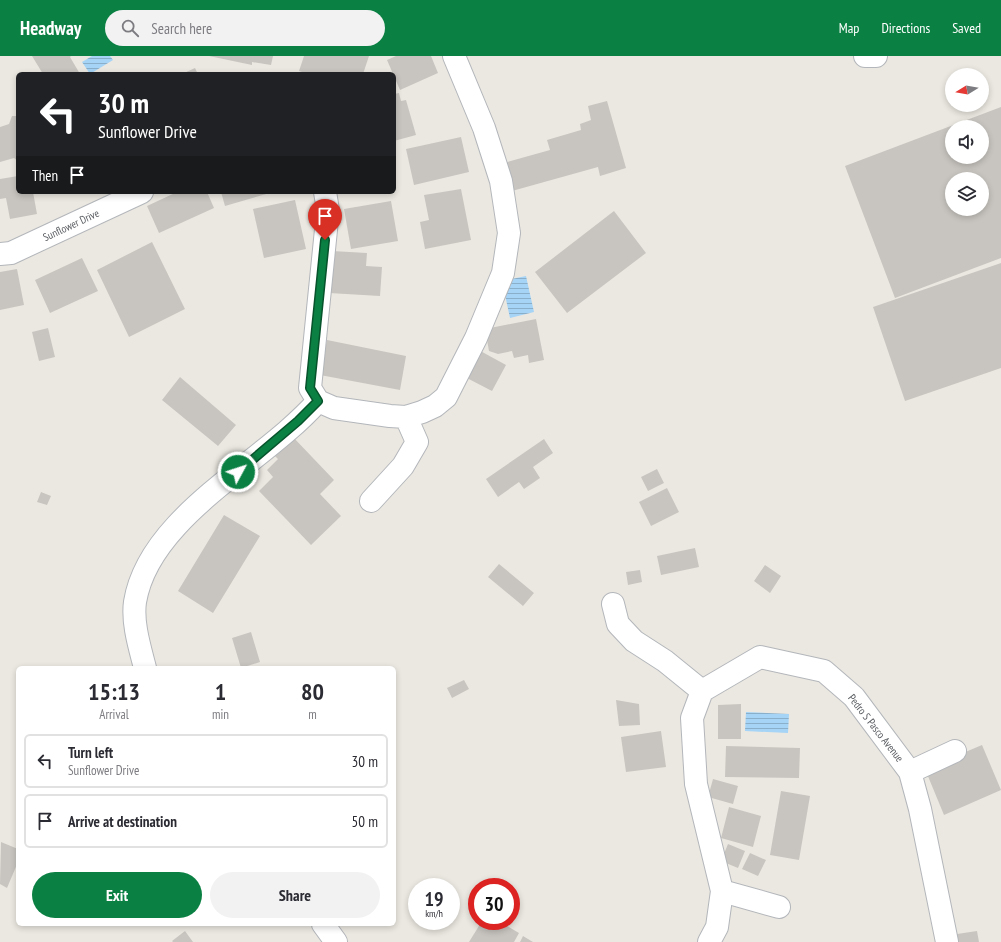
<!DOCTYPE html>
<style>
body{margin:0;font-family:"PT Sans Narrow",sans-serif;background:#f2f2f3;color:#2b2b33;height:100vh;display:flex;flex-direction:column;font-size:15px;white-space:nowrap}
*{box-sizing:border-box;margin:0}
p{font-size:13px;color:#7c7c81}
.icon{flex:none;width:22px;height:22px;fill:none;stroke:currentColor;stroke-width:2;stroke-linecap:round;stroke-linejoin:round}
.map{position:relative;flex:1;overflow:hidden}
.details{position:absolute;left:16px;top:610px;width:380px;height:260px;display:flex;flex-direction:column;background:#fff;border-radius:6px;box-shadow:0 2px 6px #0003}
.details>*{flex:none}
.guide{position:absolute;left:16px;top:16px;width:380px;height:122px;border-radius:6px;box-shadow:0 2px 6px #0003;background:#202124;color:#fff;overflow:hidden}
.needle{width:26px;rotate:259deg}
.buttons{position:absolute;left:945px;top:12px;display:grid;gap:8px}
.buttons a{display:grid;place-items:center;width:44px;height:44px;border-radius:50%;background:#fff;box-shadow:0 2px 6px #0003;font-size:20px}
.speed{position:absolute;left:408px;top:822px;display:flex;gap:8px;font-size:20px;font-weight:700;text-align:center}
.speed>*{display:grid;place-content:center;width:52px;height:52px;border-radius:50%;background:#fff;box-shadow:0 2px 6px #0003;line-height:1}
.speed small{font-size:10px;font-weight:400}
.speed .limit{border:6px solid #d22;background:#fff;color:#111}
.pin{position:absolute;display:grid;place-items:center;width:34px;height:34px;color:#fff;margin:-41px -17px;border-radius:50% 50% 50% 0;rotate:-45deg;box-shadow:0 0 4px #0007}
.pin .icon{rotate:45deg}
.me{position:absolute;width:44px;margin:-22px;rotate:50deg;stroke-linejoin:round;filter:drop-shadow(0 0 3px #0008)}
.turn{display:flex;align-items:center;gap:14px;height:84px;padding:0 16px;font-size:18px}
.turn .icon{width:52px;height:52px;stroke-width:2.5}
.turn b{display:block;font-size:28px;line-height:34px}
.then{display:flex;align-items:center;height:38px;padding:0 16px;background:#0003;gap:8px;font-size:15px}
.eta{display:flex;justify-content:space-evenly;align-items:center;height:68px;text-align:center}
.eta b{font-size:24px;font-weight:700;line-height:28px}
.primary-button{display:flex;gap:8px;margin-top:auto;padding:8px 16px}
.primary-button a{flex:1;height:46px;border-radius:24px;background:#0b8043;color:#fff;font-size:16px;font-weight:700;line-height:46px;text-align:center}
.primary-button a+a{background:#f2f2f3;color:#2b2b33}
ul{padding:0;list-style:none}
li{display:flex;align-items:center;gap:12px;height:54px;margin:0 8px 6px;padding:0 8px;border:2px solid #e1e1e2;border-radius:6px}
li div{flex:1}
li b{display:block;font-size:15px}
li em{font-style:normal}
header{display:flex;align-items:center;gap:24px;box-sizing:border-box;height:56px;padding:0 20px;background:#0b8043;color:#fff}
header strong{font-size:19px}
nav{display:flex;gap:22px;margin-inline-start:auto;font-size:14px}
.search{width:280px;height:36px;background:#f2f2f3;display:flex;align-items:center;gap:10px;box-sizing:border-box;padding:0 14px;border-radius:22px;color:#7c7c81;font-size:15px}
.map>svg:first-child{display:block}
</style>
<header>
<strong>Headway</strong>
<div class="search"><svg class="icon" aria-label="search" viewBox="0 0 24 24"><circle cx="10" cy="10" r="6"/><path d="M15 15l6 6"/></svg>Search here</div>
<nav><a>Map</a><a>Directions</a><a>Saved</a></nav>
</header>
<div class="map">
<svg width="1001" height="886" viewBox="0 0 1001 886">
<defs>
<pattern id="water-rules" width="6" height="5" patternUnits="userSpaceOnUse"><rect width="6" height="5" fill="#a5d4f6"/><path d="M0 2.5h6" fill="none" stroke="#89afcb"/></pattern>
</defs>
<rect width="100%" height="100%" fill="#ebe8e1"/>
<path fill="url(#water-rules)" d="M 92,0 L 110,0 L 113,4 L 90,18 L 82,6 Z
M 526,220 L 534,256 L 510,262 L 502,225 Z
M 746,656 L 789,658 L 788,677 L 745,675 Z"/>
<path fill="#c8c5c0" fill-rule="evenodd" d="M 32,0 L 71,0 L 70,1 L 80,18 L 43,18 Z
M 209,0 L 273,0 L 271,9 L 252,6 L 252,9 Z
M 304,0 L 369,0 L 363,18 L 308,18 L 299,15 Z
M 396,0 L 431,0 L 438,17 L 400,34 L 387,4 Z
M 195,12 L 198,18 L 182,18 Z
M 399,37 L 401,45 L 406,44 L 416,79 L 394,85 L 394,38 Z
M 607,45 L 626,112 L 600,120 L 598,111 L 512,135 L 504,107 L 550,94 L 547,84 L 581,74 L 580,68 L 591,64 L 588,50 Z
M 1001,51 L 1001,202 L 895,242 L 845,110 ZM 952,71 L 982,71 L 982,101 L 952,101 ZM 952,123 L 982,123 L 982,153 L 952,153 Z
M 12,60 L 18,60 L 18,105 L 14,102 L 0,106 L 0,71 L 9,68 Z
M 461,81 L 469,116 L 414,129 L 406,93 Z
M 18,120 L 18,136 L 33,136 L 37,158 L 10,163 L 6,142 L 0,143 L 0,123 Z
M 461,133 L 471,184 L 425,193 L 420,166 L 429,164 L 424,139 Z
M 177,136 L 207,136 L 214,152 L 159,177 L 147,150 Z
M 221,136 L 273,136 L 225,150 Z
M 295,144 L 306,193 L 264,202 L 253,153 Z
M 391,145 L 398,185 L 351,193 L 344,153 Z
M 614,155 L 646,197 L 567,257 L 535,216 Z
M 152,186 L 185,253 L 129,281 L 97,214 Z
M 332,195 L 367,197 L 366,210 L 382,211 L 380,240 L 329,237 Z
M 82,202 L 98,235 L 50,257 L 35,224 Z
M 1001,207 L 1001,312 L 905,345 L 873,251 Z
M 17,213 L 24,249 L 0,254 L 0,216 Z
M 536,263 L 544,304 L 529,307 L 528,299 L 514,302 L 512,295 L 498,298 L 489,295 L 485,273 Z
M 48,272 L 55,301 L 39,305 L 32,276 Z
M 327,284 L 406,300 L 400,334 L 320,319 Z
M 475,292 L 506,309 L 492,335 L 461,319 Z
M 180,321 L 236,369 L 218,390 L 162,344 Z
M 292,380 L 334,424 L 320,438 L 341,460 L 311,489 L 259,435 L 273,421 L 267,414 L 278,403 L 273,398 Z
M 544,383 L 553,397 L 533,411 L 540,422 L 524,433 L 519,426 L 498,441 L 486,423 Z
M 657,413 L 664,427 L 648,435 L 641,421 Z
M 667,432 L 679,456 L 651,470 L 639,446 Z
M 41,436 L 51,440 L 47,449 L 37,446 Z
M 224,459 L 260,480 L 213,557 L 178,535 Z
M 695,492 L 699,511 L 661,519 L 657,500 Z
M 499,508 L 534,537 L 523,550 L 488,521 Z
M 765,509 L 781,520 L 770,537 L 754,525 Z
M 640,514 L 642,526 L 628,529 L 626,516 Z
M 251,576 L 260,606 L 241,612 L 232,582 Z
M 464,624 L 469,633 L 452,642 L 447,632 Z
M 616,644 L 639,648 L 640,669 L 619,670 Z
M 741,648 L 741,683 L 718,683 L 718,649 Z
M 661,675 L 666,711 L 626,716 L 621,681 Z
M 982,689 L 1001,734 L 944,759 L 925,713 Z
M 726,690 L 800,692 L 799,722 L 725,721 Z
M 713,723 L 738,730 L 733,748 L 708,741 Z
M 781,735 L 810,740 L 799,804 L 770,799 Z
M 729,751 L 761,760 L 753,791 L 721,782 Z
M 1,786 L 18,793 L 18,806 L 7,832 L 0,828 Z
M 728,788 L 745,795 L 738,812 L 721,805 Z
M 750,797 L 766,804 L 758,820 L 742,813 Z
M 482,865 L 499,865 L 519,877 L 514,886 L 469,886 Z
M 185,875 L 193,886 L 173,886 L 172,885 Z
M 977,875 L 979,886 L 958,886 L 957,878 Z
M 523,880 L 533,886 L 520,886 Z"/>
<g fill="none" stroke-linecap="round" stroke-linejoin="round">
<defs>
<path id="minor" d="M 865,0 L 876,0
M 0,198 L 11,197 L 142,136
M 318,345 L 334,352 L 390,360 L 406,361 L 422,356 L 435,350 L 446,341 L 476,282 L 503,217 L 509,177 L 501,125 L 484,72 L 454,0
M 318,345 L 310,332 L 328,154 L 325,136
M 371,445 L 403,410 L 417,386 L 406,361
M 613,548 L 618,568 L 634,585 L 665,605 L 702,635
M 145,612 C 140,592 132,567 135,546 C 149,460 264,407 318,345
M 910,716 L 955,695
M 722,835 L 779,851
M 323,868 L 336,886
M 709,886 L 717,871 L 722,835 L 696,728 L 692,662 L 702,635 L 760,601 L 824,615 L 854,641 L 910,716 L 920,753 L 947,886"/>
</defs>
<use href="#minor" stroke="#b3b6ba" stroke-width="24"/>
<use href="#minor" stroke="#fff" stroke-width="22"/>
</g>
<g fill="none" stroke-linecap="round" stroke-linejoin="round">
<defs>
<path id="route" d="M 238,416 L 298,365 L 318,345 L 310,332 L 325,184"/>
</defs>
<use href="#route" stroke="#07532c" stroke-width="10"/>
<use href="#route" stroke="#0b8043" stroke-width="7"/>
</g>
<g text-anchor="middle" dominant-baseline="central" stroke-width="3" stroke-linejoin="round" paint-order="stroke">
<g font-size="11" fill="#595c60" stroke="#fff">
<text transform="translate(71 169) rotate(-25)">Sunflower Drive</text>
<text transform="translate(876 672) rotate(52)">Pedro S Pasco Avenue</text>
</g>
</g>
</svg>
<div class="buttons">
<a><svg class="needle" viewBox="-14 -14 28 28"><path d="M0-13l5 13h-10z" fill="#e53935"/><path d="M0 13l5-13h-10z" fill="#7c7c81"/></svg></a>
<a><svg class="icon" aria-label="sound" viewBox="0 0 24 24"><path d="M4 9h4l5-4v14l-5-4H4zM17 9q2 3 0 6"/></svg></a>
<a><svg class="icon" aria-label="layers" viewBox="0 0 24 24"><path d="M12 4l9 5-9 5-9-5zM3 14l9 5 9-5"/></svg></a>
</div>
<div class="speed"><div>19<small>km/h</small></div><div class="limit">30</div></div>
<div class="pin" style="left:325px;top:184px;background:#d93025"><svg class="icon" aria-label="arrive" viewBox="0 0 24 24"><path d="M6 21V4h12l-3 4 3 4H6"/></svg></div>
<svg class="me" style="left:238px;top:416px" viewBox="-20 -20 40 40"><circle r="17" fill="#0b8043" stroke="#fff" stroke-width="3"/><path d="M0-11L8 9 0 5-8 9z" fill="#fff"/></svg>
<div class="guide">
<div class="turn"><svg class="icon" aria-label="left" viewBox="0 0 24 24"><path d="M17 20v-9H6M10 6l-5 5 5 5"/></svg><div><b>30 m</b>Sunflower Drive</div></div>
<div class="then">Then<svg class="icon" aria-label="arrive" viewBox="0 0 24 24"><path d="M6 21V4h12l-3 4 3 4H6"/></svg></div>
</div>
<section class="details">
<div class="eta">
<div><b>15:13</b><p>Arrival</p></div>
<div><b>1</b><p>min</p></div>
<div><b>80</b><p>m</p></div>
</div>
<ul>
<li><svg class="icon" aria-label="left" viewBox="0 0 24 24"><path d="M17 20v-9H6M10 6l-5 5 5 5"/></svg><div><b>Turn left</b><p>Sunflower Drive</p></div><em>30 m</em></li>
<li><svg class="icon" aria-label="arrive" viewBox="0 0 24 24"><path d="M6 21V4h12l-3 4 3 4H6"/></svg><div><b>Arrive at destination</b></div><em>50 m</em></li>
</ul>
<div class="primary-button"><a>Exit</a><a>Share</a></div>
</section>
</div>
